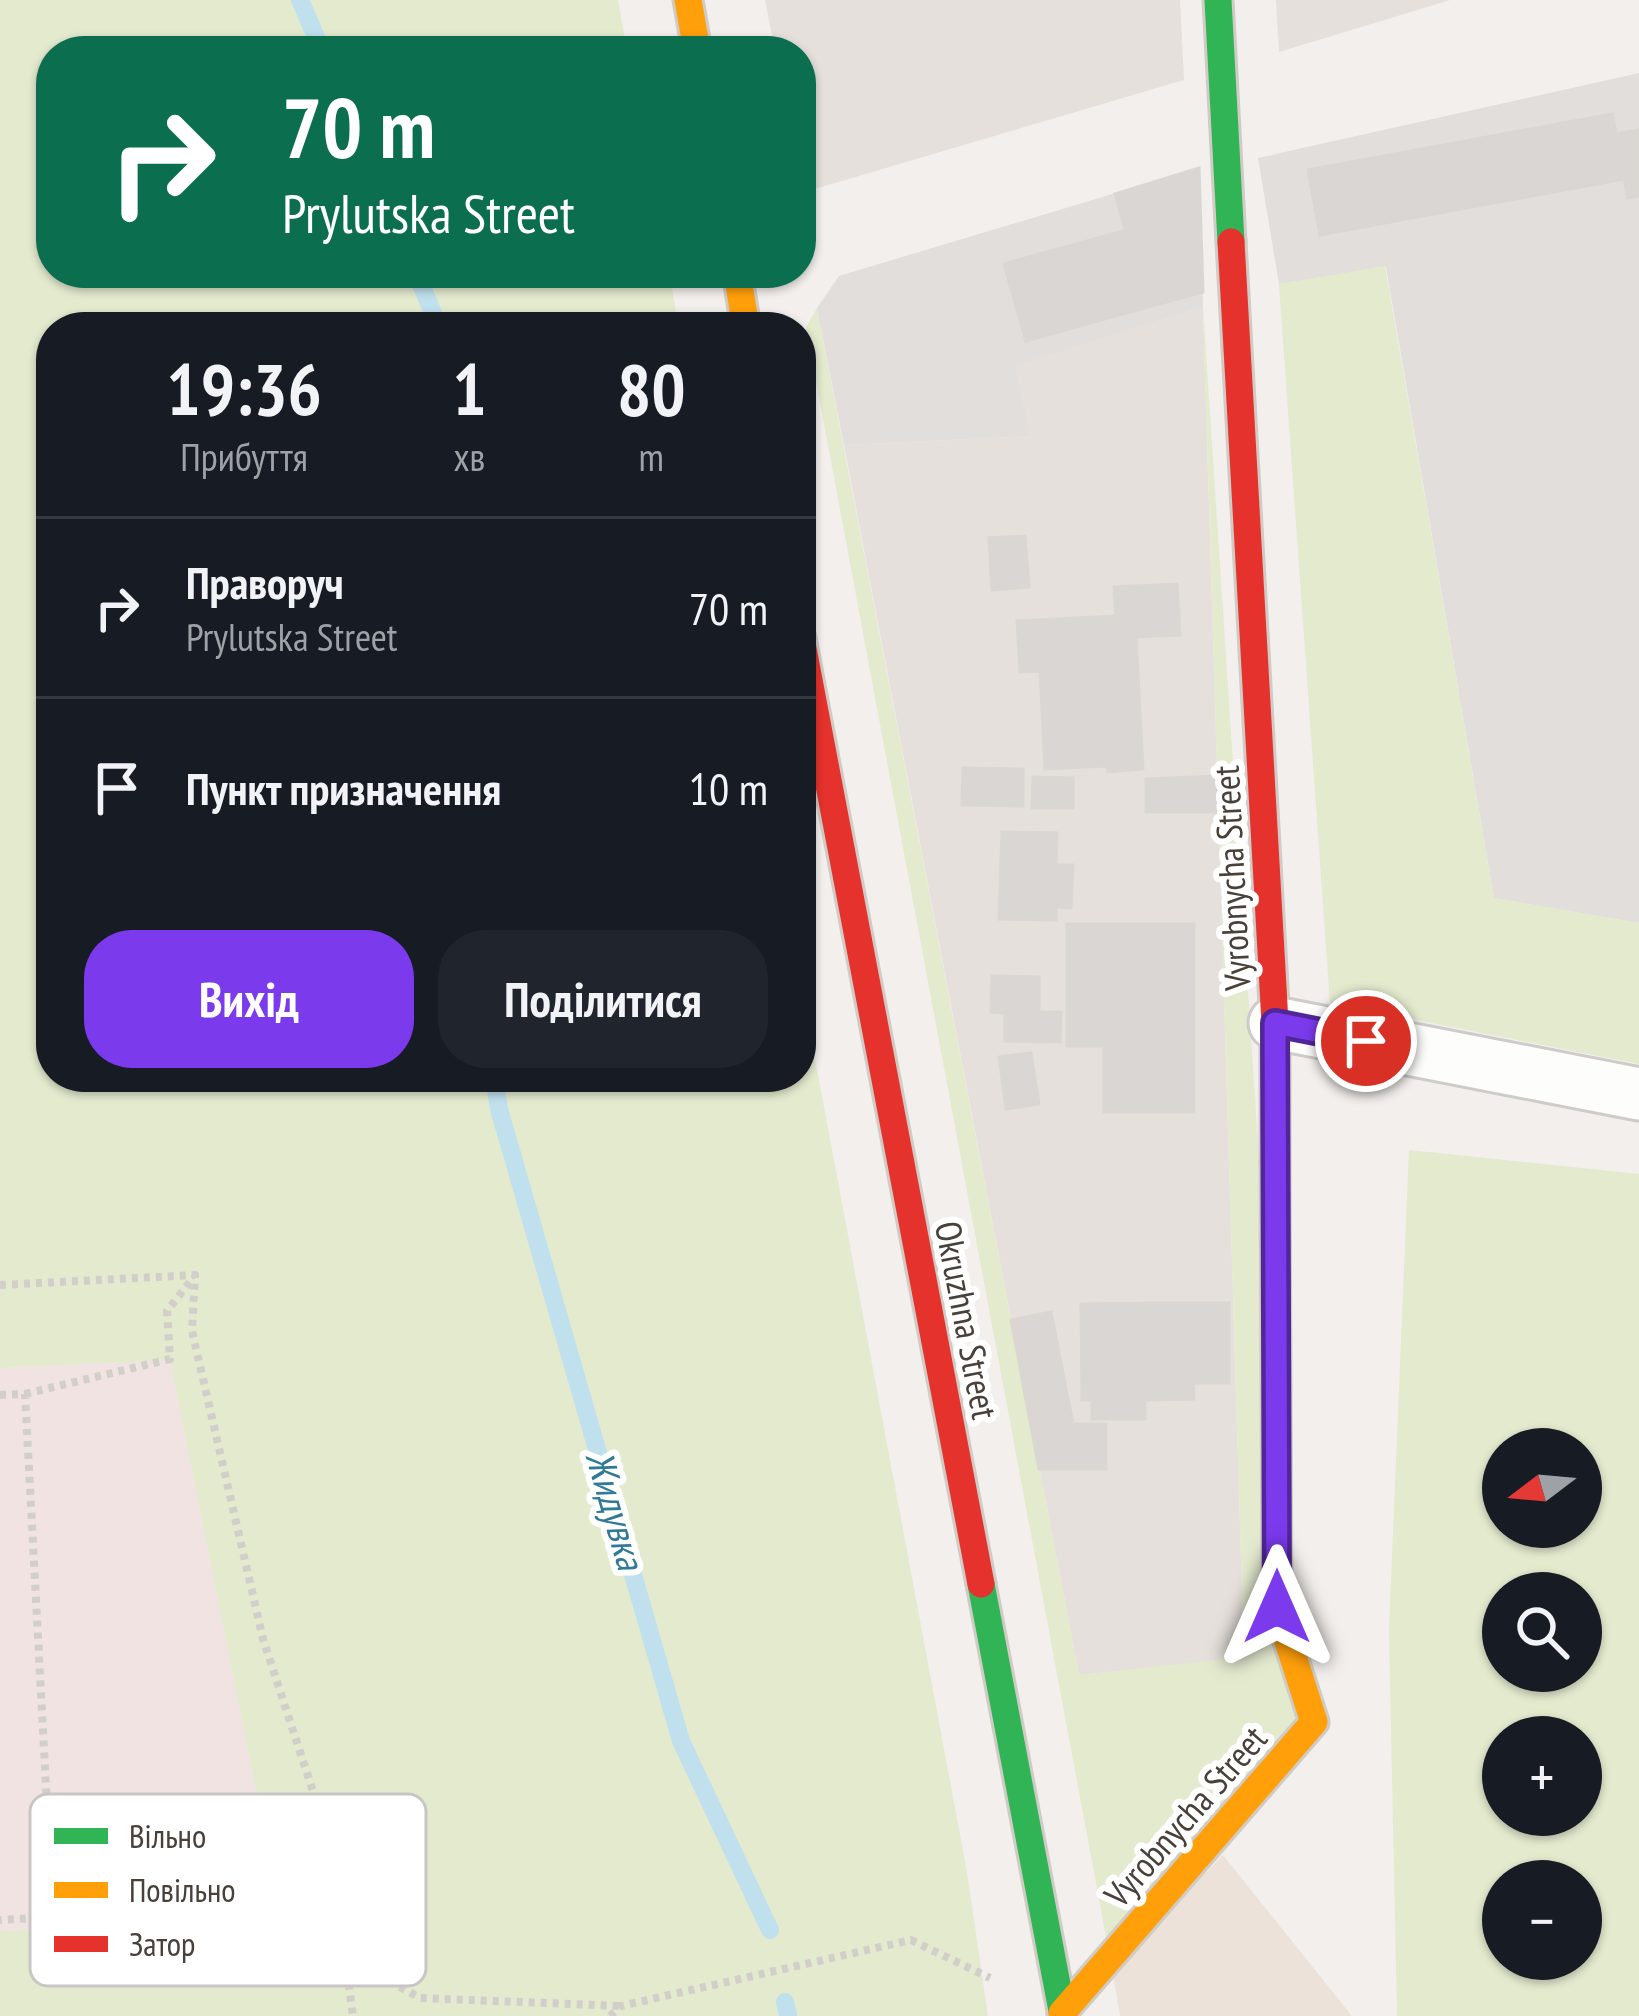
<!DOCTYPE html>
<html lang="uk">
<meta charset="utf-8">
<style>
body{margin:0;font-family:"PT Sans Narrow",sans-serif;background:#20242c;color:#f1f3f6;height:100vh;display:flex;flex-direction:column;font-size:45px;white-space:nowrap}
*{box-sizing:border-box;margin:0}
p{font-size:39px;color:#9ea1a6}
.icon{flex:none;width:66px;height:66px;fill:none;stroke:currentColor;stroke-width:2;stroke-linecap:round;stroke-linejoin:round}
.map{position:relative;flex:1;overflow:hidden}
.sheet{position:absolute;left:36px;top:312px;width:780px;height:780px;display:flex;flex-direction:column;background:#171b24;border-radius:48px;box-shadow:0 3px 9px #0004}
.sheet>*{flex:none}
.guide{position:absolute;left:36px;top:36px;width:780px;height:252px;border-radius:48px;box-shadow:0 3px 9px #0004;background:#0b6e4f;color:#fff;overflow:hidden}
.needle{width:78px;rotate:254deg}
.buttons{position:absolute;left:1482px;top:1428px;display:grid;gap:24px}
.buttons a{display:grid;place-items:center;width:120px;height:120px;border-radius:50%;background:#171b24;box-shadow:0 3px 9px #0004;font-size:60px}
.pin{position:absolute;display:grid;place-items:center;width:102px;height:102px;color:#fff;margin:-51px;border:6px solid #fff;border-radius:50%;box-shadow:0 3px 12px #0007}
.me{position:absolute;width:132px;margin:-66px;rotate:0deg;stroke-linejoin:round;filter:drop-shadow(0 0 9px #0008)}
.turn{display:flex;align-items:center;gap:42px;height:252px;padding:0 48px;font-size:54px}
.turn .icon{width:156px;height:156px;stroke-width:2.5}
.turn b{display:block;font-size:84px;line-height:102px}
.eta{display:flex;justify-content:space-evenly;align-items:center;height:204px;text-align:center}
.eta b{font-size:72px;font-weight:700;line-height:84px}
.primary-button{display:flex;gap:24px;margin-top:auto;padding:24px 48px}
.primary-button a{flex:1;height:138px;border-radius:48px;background:#7c3aed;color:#fff;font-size:48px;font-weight:700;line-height:138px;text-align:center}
.primary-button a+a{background:#20242c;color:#f1f3f6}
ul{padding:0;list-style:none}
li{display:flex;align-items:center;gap:36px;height:180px;padding:0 48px;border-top:3px solid #363941}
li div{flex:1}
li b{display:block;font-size:45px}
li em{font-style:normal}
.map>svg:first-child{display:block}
</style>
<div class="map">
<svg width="1639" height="2016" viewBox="0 0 1639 2016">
<rect width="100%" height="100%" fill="#f2efec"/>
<path fill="#e5e0db" d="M 765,0 L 1180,0 L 1184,80 L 801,193 L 801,51 L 775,51 Z
M 1276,0 L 1450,0 L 1279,52 Z
M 1203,307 L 1244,1658 L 1079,1675 L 844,445 L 1031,436 L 1013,366 Z"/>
<path fill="#ece2d9" d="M 1223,1855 L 1352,2016 L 1120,2016 L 1112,1969 Z"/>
<path fill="#e2dedb" d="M 1639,73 L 1639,923 L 1494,898 L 1386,267 L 1279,284 L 1258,158 Z
M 1199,168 L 1203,307 L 1014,366 L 1031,436 L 844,445 L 817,308 L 839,276 Z"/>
<path fill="#f0e3e2" d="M 170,1359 L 276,1890 L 0,2016 L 0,1368 Z"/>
<path fill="#e3eace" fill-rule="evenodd" d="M 0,0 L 618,0 L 627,51 L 51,51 L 51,273 L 669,273 L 679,327 L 51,327 L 51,1077 L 801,1077 L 801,984 L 967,1872 L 988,2016 L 0,2016 L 0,1931 L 70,1928 L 69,1901 L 276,1890 L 170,1360 L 0,1368 Z
M 1385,266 L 1494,898 L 1639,923 L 1639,1064 L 1330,1003 L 1279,284 Z
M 1203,307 L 1296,1721 L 1107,1942 L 806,327 L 817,308 L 1079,1675 L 1244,1657 Z
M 1409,1150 L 1639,1174 L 1639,2016 L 1397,2016 L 1389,1629 ZM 1581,1449 L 1581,1527 L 1503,1527 L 1503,1449 ZM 1503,1593 L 1581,1593 L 1581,1671 L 1503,1671 ZM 1581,1737 L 1581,1815 L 1503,1815 L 1503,1737 ZM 1581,1881 L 1581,1959 L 1503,1959 L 1503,1881 Z"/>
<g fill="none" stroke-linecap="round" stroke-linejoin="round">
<path stroke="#c0e0ed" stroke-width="18" d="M 300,0 L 322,51
M 416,273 L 439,327
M 494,1077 L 499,1109 L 681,1741 L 770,1930
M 785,2002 L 788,2016"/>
</g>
<path fill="#dad6d3" stroke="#dad6d2" stroke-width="3" d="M 1612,114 L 1616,134 L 1639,130 L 1639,196 L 1628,198 L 1624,179 L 1320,235 L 1308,170 Z
M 1199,168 L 1203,292 L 1148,307 L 1115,194 Z
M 1126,230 L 1148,307 L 1026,341 L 1004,264 Z
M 1025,536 L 1029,587 L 992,590 L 989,538 Z
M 1177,584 L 1180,635 L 1117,638 L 1114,587 Z
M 1116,616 L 1117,638 L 1136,637 L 1143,769 L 1108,772 L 1107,766 L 1045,769 L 1040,671 L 1020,672 L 1017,621 Z
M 963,768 L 1023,769 L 1023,806 L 962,805 Z
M 1218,776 L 1219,812 L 1146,812 L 1146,779 Z
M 1033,777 L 1073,778 L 1073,808 L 1032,808 Z
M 1002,832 L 1057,833 L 1056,865 L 1073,865 L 1071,908 L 1056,907 L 1056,920 L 999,919 Z
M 1067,924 L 1194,924 L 1194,1046 L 1067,1046 Z
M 992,976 L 1039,977 L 1039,1012 L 1061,1012 L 1060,1042 L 1005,1041 L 1005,1013 L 991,1012 Z
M 1104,1046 L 1194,1046 L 1194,1112 L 1104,1112 Z
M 1031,1053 L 1039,1104 L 1006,1109 L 999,1057 Z
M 1144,1303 L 1145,1419 L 1092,1419 L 1092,1400 L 1082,1400 L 1081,1304 Z
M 1144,1303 L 1229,1303 L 1229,1383 L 1193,1383 L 1194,1399 L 1145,1400 Z
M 1051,1312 L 1073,1424 L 1106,1424 L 1106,1469 L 1039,1469 L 1011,1320 Z"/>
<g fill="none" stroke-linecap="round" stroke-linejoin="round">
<defs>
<path id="street" d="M 1275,1023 L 1639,1094"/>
<path id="fast" d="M 1218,0 L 1231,242
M 981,1584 L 1063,2016"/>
<path id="slow" d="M 688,0 L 697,51
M 737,273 L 746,327
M 1062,2013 L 1314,1722 L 1277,1607 L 1275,1163"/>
<path id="jam" d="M 1231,242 L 1275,1023 L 1275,1163
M 801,638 L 981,1584"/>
</defs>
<use href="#street" stroke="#cecbc8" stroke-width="57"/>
<use href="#fast" stroke="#d0cbc4" stroke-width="33"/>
<use href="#slow" stroke="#d0cbc4" stroke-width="33"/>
<use href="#jam" stroke="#d0cbc4" stroke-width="33"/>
<path stroke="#d2cfcb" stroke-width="8" stroke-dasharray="6 6" stroke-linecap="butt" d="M 0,1285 L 195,1275 L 192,1331 L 263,1639 L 328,1837 L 353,2016
M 25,1394 L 170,1359 L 167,1311 L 193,1278
M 0,1395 L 25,1394 L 53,1917 L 0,1920
M 347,1958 L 420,1998 L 620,2006
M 610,2016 L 621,2006 L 911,1940 L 990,1978"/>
<use href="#street" stroke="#fdfdfc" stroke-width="51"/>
<use href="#fast" stroke="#30b455" stroke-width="27"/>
<use href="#slow" stroke="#ff9f0a" stroke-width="27"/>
<use href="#jam" stroke="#e5322d" stroke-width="27"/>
</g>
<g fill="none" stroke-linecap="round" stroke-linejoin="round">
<defs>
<path id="route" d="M 1277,1607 L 1275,1023 L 1366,1041"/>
</defs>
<use href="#route" stroke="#51269a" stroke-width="30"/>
<use href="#route" stroke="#7c3aed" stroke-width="21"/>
</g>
<g text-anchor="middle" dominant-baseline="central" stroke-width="12" stroke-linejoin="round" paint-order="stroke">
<g font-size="36" fill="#484039" stroke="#fff">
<text transform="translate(1231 878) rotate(-93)">Vyrobnycha Street</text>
<text transform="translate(967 1320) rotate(79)">Okruzhna Street</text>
<text transform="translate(1185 1816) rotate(-49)">Vyrobnycha Street</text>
</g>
<g font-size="39" font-style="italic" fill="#317a96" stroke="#fff">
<text transform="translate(616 1510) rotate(74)">Жидувка</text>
</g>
</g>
<rect x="30" y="1794" width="396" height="192" rx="18" fill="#fff" stroke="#c8c6c4" stroke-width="3"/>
<rect x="54" y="1828" width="54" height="16" fill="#30b455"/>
<rect x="54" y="1882" width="54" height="16" fill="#ff9f0a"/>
<rect x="54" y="1936" width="54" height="16" fill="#e5322d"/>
<g font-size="33" fill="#484039">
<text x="129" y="1848">Вільно</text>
<text x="129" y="1902">Повільно</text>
<text x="129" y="1956">Затор</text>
</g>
</svg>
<div class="buttons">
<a><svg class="needle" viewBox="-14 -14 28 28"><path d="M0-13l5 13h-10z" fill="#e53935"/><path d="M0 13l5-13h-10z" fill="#9ea1a6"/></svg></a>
<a><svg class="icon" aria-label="search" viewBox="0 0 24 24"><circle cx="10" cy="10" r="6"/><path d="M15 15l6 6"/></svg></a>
<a>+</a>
<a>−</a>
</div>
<div class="pin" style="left:1366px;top:1041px;background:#d93025"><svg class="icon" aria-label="arrive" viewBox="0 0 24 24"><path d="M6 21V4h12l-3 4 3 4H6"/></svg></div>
<svg class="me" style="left:1277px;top:1607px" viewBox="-20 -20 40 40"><path d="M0-17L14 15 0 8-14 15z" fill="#7c3aed" stroke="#fff" stroke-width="4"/></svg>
<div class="guide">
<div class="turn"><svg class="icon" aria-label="right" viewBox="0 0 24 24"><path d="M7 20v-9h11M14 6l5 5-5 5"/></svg><div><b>70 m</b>Prylutska Street</div></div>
</div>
<section class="sheet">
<div class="eta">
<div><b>19:36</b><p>Прибуття</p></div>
<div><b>1</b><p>хв</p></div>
<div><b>80</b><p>m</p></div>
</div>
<ul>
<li><svg class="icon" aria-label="right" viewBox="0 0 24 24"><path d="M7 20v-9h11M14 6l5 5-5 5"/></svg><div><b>Праворуч</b><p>Prylutska Street</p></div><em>70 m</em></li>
<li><svg class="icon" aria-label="arrive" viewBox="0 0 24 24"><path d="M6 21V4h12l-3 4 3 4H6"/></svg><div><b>Пункт призначення</b></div><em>10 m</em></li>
</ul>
<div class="primary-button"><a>Вихід</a><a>Поділитися</a></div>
</section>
</div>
